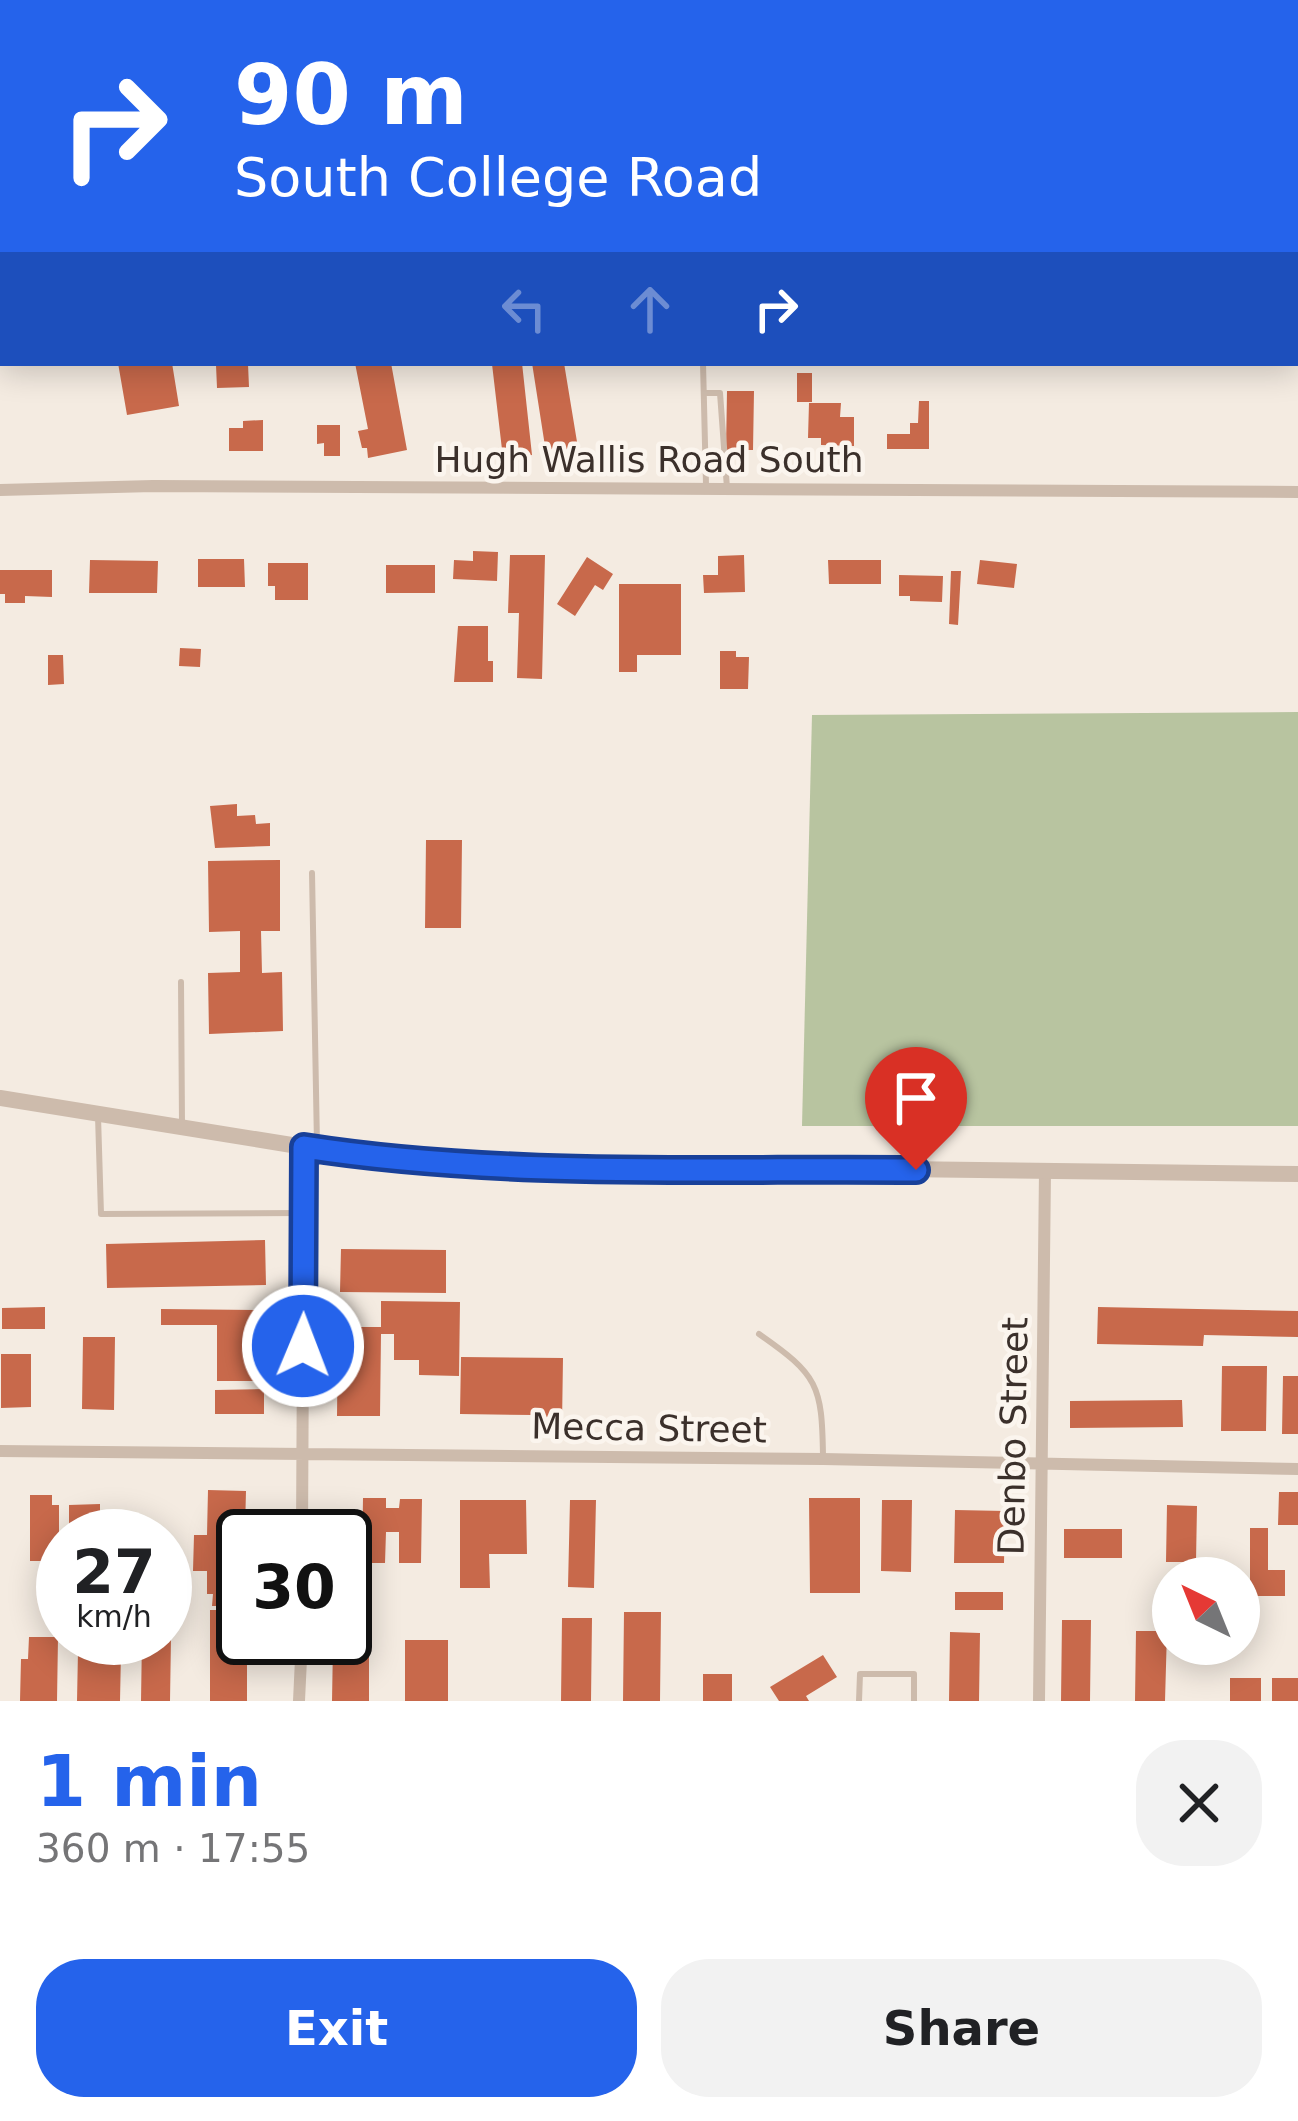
<!DOCTYPE html>
<meta charset="utf-8">
<style>
body{margin:0;font-family:"DejaVu Sans",sans-serif;background:#f2f2f2;color:#202124;height:100vh;display:flex;flex-direction:column;font-size:45px;white-space:nowrap}
*{box-sizing:border-box;margin:0}
p{font-size:39px;color:#757577}
.icon{flex:none;width:66px;height:66px;fill:none;stroke:currentColor;stroke-width:2;stroke-linecap:round;stroke-linejoin:round}
.map{position:relative;height:1701px;overflow:hidden}
.sheet{display:flex;flex-direction:column;background:#fff;flex:1}
.sheet>*{flex:none}
.hud{position:absolute;left:0px;top:0px;width:1299px;height:366px;box-shadow:0 6px 30px #0003;background:#2563eb;color:#fff;overflow:hidden}
.needle{width:78px;rotate:317deg}
.controls{position:absolute;left:1152px;top:1557px;display:grid;gap:24px}
.controls a{display:grid;place-items:center;width:108px;height:108px;border-radius:50%;background:#fff;box-shadow:0 6px 30px #0003;font-size:60px}
.speed{position:absolute;left:36px;top:1509px;display:flex;gap:24px;font-size:60px;font-weight:700;text-align:center}
.speed>*{display:grid;place-content:center;width:156px;height:156px;border-radius:50%;background:#fff;box-shadow:0 6px 30px #0003;line-height:1}
.speed small{font-size:30px;font-weight:400}
.speed .limit{border:6px solid #111;border-radius:18px;background:#fff;color:#111}
.pin{position:absolute;display:grid;place-items:center;width:102px;height:102px;color:#fff;margin:-123px -51px;border-radius:50% 50% 50% 0;rotate:-45deg;box-shadow:0 0 12px #0007}
.pin .icon{rotate:45deg}
.me{position:absolute;width:132px;margin:-66px;rotate:1deg;stroke-linejoin:round;filter:drop-shadow(0 0 9px #0008)}
.turn{display:flex;align-items:center;gap:42px;height:252px;padding:0 36px;font-size:54px}
.turn .icon{width:156px;height:156px;stroke-width:2.5}
.turn b{display:block;font-size:84px;line-height:102px}
.lanes{display:flex;align-items:center;height:114px;padding:0 36px;background:#0003;justify-content:center;gap:60px;direction:ltr}
.lanes .off{opacity:.35}
.round{display:grid;place-items:center;flex:none;width:126px;height:126px;border-radius:48px;background:#f2f2f2}
.overview{display:flex;align-items:center;justify-content:space-between;height:204px;padding:0 36px}
h1{font-size:72px;font-weight:800;line-height:90px;color:#2563eb}
.cta{display:flex;gap:24px;margin-top:auto;padding:24px 36px}
.cta a{flex:1;height:138px;border-radius:48px;background:#2563eb;color:#fff;font-size:48px;font-weight:800;line-height:138px;text-align:center}
.cta a+a{background:#f2f2f2;color:#202124}
.map>svg:first-child{display:block}
</style>
<div class="map">
<svg width="1298" height="1701" viewBox="0 0 1298 1701">
<rect width="100%" height="100%" fill="#f4ebe1"/>
<path fill="#b8c4a0" d="M 1298,712 L 1298,1126 L 802,1126 L 812,715 Z"/>
<path fill="#c8694b" d="M 118,363 L 172,363 L 179,406 L 127,415 Z
M 355,363 L 391,363 L 407,450 L 368,458 L 367,448 L 362,448 L 358,431 L 368,429 Z
M 522,363 L 532,455 L 503,458 L 492,364 Z
M 532,363 L 564,363 L 579,454 L 547,459 Z
M 248,364 L 249,387 L 217,388 L 216,365 Z
M 797,373 L 812,373 L 812,402 L 797,402 Z
M 727,391 L 754,391 L 753,450 L 726,450 Z
M 919,401 L 929,401 L 929,449 L 887,449 L 887,434 L 910,434 L 910,423 L 918,423 Z
M 809,403 L 841,403 L 840,417 L 854,417 L 854,446 L 821,445 L 821,438 L 808,438 Z
M 263,420 L 263,451 L 229,451 L 229,428 L 243,428 L 243,421 Z
M 317,425 L 340,425 L 340,456 L 324,456 L 324,443 L 317,444 Z
M 473,551 L 498,552 L 497,581 L 453,579 L 454,560 L 473,561 Z
M 510,555 L 545,555 L 542,679 L 517,678 L 519,613 L 508,613 Z
M 744,555 L 745,592 L 704,593 L 703,575 L 718,575 L 718,556 Z
M 587,557 L 613,574 L 603,590 L 595,585 L 575,616 L 557,604 Z
M 198,559 L 244,559 L 245,587 L 198,587 Z
M 90,560 L 158,561 L 157,593 L 89,593 Z
M 828,560 L 881,560 L 881,584 L 829,584 Z
M 980,560 L 1017,564 L 1014,588 L 977,584 Z
M 268,563 L 308,563 L 308,600 L 275,600 L 275,586 L 268,586 Z
M 386,565 L 435,565 L 435,593 L 386,593 Z
M 0,570 L 52,570 L 52,597 L 25,596 L 25,603 L 5,603 L 5,594 L 0,594 Z
M 951,571 L 961,571 L 958,625 L 949,624 Z
M 899,575 L 943,576 L 942,602 L 910,601 L 910,596 L 899,596 Z
M 619,584 L 681,584 L 681,655 L 637,655 L 637,672 L 619,672 Z
M 458,626 L 488,626 L 488,661 L 493,661 L 493,682 L 454,682 Z
M 180,648 L 201,649 L 200,667 L 179,666 Z
M 720,651 L 736,651 L 736,657 L 749,657 L 748,689 L 720,689 Z
M 48,655 L 63,655 L 64,684 L 48,685 Z
M 237,804 L 237,816 L 255,815 L 256,824 L 270,823 L 270,846 L 215,848 L 210,806 Z
M 426,840 L 462,840 L 461,928 L 425,928 Z
M 280,860 L 280,931 L 261,931 L 262,973 L 282,972 L 283,1031 L 209,1034 L 208,973 L 240,972 L 240,931 L 209,932 L 208,861 Z
M 265,1240 L 266,1285 L 107,1288 L 106,1244 Z
M 341,1249 L 446,1250 L 446,1293 L 340,1292 Z
M 381,1301 L 460,1302 L 459,1376 L 419,1375 L 419,1360 L 394,1360 L 394,1334 L 381,1334 L 380,1416 L 337,1416 L 338,1327 L 381,1327 Z
M 45,1307 L 45,1329 L 2,1329 L 2,1308 Z
M 1098,1307 L 1298,1311 L 1298,1337 L 1204,1335 L 1203,1346 L 1097,1344 Z
M 161,1309 L 255,1310 L 254,1381 L 217,1381 L 217,1325 L 161,1325 Z
M 83,1337 L 115,1337 L 114,1410 L 82,1409 Z
M 1,1354 L 31,1354 L 31,1407 L 1,1408 Z
M 461,1357 L 563,1358 L 562,1424 L 533,1423 L 533,1415 L 460,1414 Z
M 1222,1366 L 1267,1366 L 1266,1431 L 1221,1431 Z
M 1283,1376 L 1298,1376 L 1298,1434 L 1282,1434 Z
M 264,1389 L 264,1414 L 215,1414 L 215,1390 Z
M 1182,1400 L 1183,1427 L 1070,1428 L 1070,1401 Z
M 208,1490 L 246,1491 L 243,1606 L 212,1606 L 213,1594 L 207,1594 L 207,1571 L 193,1571 L 194,1535 L 207,1535 Z
M 1279,1492 L 1298,1492 L 1298,1525 L 1278,1525 Z
M 30,1495 L 52,1495 L 52,1505 L 59,1505 L 59,1561 L 30,1561 Z
M 363,1498 L 386,1498 L 386,1508 L 399,1508 L 400,1499 L 422,1499 L 421,1563 L 399,1563 L 399,1532 L 386,1532 L 385,1563 L 362,1563 Z
M 809,1498 L 860,1498 L 860,1593 L 810,1593 Z
M 460,1500 L 526,1500 L 527,1554 L 489,1554 L 490,1588 L 460,1588 Z
M 570,1500 L 596,1500 L 594,1588 L 568,1587 Z
M 882,1500 L 912,1500 L 911,1572 L 881,1571 Z
M 100,1504 L 100,1536 L 69,1536 L 69,1505 Z
M 1167,1505 L 1197,1506 L 1196,1562 L 1166,1562 Z
M 955,1510 L 1005,1511 L 1004,1563 L 954,1563 Z
M 1250,1528 L 1268,1528 L 1268,1570 L 1285,1570 L 1285,1596 L 1250,1596 Z
M 1064,1529 L 1122,1529 L 1122,1558 L 1064,1558 Z
M 955,1592 L 1003,1592 L 1003,1610 L 955,1610 Z
M 210,1610 L 243,1610 L 243,1638 L 247,1638 L 247,1701 L 210,1701 Z
M 624,1612 L 661,1612 L 660,1701 L 623,1701 Z
M 562,1618 L 592,1618 L 591,1701 L 561,1701 Z
M 1062,1620 L 1091,1620 L 1090,1701 L 1061,1701 Z
M 1136,1631 L 1167,1631 L 1165,1701 L 1135,1701 Z
M 950,1632 L 980,1633 L 979,1701 L 949,1701 Z
M 29,1637 L 58,1637 L 57,1701 L 20,1701 L 21,1659 L 28,1659 Z
M 171,1637 L 170,1701 L 141,1701 L 142,1638 Z
M 405,1640 L 448,1640 L 448,1701 L 405,1701 Z
M 333,1644 L 369,1644 L 369,1701 L 332,1701 Z
M 78,1651 L 121,1652 L 120,1701 L 77,1701 Z
M 823,1655 L 837,1677 L 806,1696 L 809,1701 L 779,1701 L 770,1687 Z
M 703,1674 L 732,1674 L 732,1701 L 703,1701 Z
M 1230,1678 L 1261,1678 L 1261,1701 L 1230,1701 Z
M 1272,1678 L 1298,1678 L 1298,1701 L 1272,1701 Z"/>
<g fill="none" stroke-linecap="round" stroke-linejoin="round">
<path stroke="#cdbbac" stroke-width="6" d="M 78,3 L 79,0
M 246,3 L 248,0
M 0,18 L 3,18
M 703,363 L 706,485
M 705,393 L 720,393 L 727,488
M 312,873 L 317,1145
M 181,982 L 182,1123
M 98,1116 L 101,1214 L 301,1213
M 759,1334 C 818,1375 822,1385 823,1456
M 859,1701 L 860,1674 L 914,1674 L 914,1701"/>
<path stroke="#cdbbac" stroke-width="12" d="M 0,490 L 153,486 L 1298,492
M 0,1451 L 823,1459 L 1298,1469
M 302,1536 L 304,1147
M 299,1701 L 302,1638
M 1039,1701 L 1045,1171"/>
<path stroke="#cdbbac" stroke-width="16" d="M 0,1098 L 304,1147 L 439,1163 L 1298,1174"/>
<path stroke="#a18a7d" stroke-width="18" d="M 1283,0 L 1291,3"/>
<defs>
<path id="rail" d="M 1174,0 L 1182,3
M 1296,49 L 1298,50"/>
</defs>
<use href="#rail" stroke="#3b302b" stroke-width="9"/>
<use href="#rail" stroke="#fbf5ee" stroke-width="4.5" stroke-dasharray="14" stroke-linecap="butt"/>
</g>
<g fill="none" stroke-linecap="round" stroke-linejoin="round">
<defs>
<path id="route" d="M 303,1346 L 304,1147 C 502,1178 714,1168 916,1170"/>
</defs>
<use href="#route" stroke="#184099" stroke-width="30"/>
<use href="#route" stroke="#2563eb" stroke-width="21"/>
</g>
<g text-anchor="middle" dominant-baseline="central" stroke-width="9" stroke-linejoin="round" paint-order="stroke">
<g font-size="36" fill="#3b302b" stroke="#fbf5ee">
<text x="649" y="459">Hugh Wallis Road South</text>
<text transform="translate(649 1428) rotate(1)">Mecca Street</text>
<text transform="translate(1013 1436) rotate(-89)">Denbo Street</text>
</g>
</g>
</svg>
<div class="controls">
<a><svg class="needle" viewBox="-14 -14 28 28"><path d="M0-13l5 13h-10z" fill="#e53935"/><path d="M0 13l5-13h-10z" fill="#757577"/></svg></a>
</div>
<div class="speed"><div>27<small>km/h</small></div><div class="limit">30</div></div>
<div class="pin" style="left:916px;top:1170px;background:#d93025"><svg class="icon" aria-label="arrive" viewBox="0 0 24 24"><path d="M6 21V4h12l-3 4 3 4H6"/></svg></div>
<svg class="me" style="left:303px;top:1346px" viewBox="-20 -20 40 40"><circle r="17" fill="#2563eb" stroke="#fff" stroke-width="3"/><path d="M0-11L8 9 0 5-8 9z" fill="#fff"/></svg>
<div class="hud">
<div class="turn"><svg class="icon" aria-label="right" viewBox="0 0 24 24"><path d="M7 20v-9h11M14 6l5 5-5 5"/></svg><div><b>90 m</b>South College Road</div></div>
<div class="lanes"><svg class="icon off" aria-label="left" viewBox="0 0 24 24"><path d="M17 20v-9H6M10 6l-5 5 5 5"/></svg><svg class="icon off" aria-label="ahead" viewBox="0 0 24 24"><path d="M12 20V5M6 11l6-6 6 6"/></svg><svg class="icon" aria-label="right" viewBox="0 0 24 24"><path d="M7 20v-9h11M14 6l5 5-5 5"/></svg></div>
</div>
</div>
<section class="sheet">
<div class="overview"><div><h1>1 min</h1><p>360 m · 17:55</p></div><a class="round"><svg class="icon" aria-label="close" viewBox="0 0 24 24"><path d="M6 6l12 12M18 6L6 18"/></svg></a></div>
<div class="cta"><a>Exit</a><a>Share</a></div>
</section>
